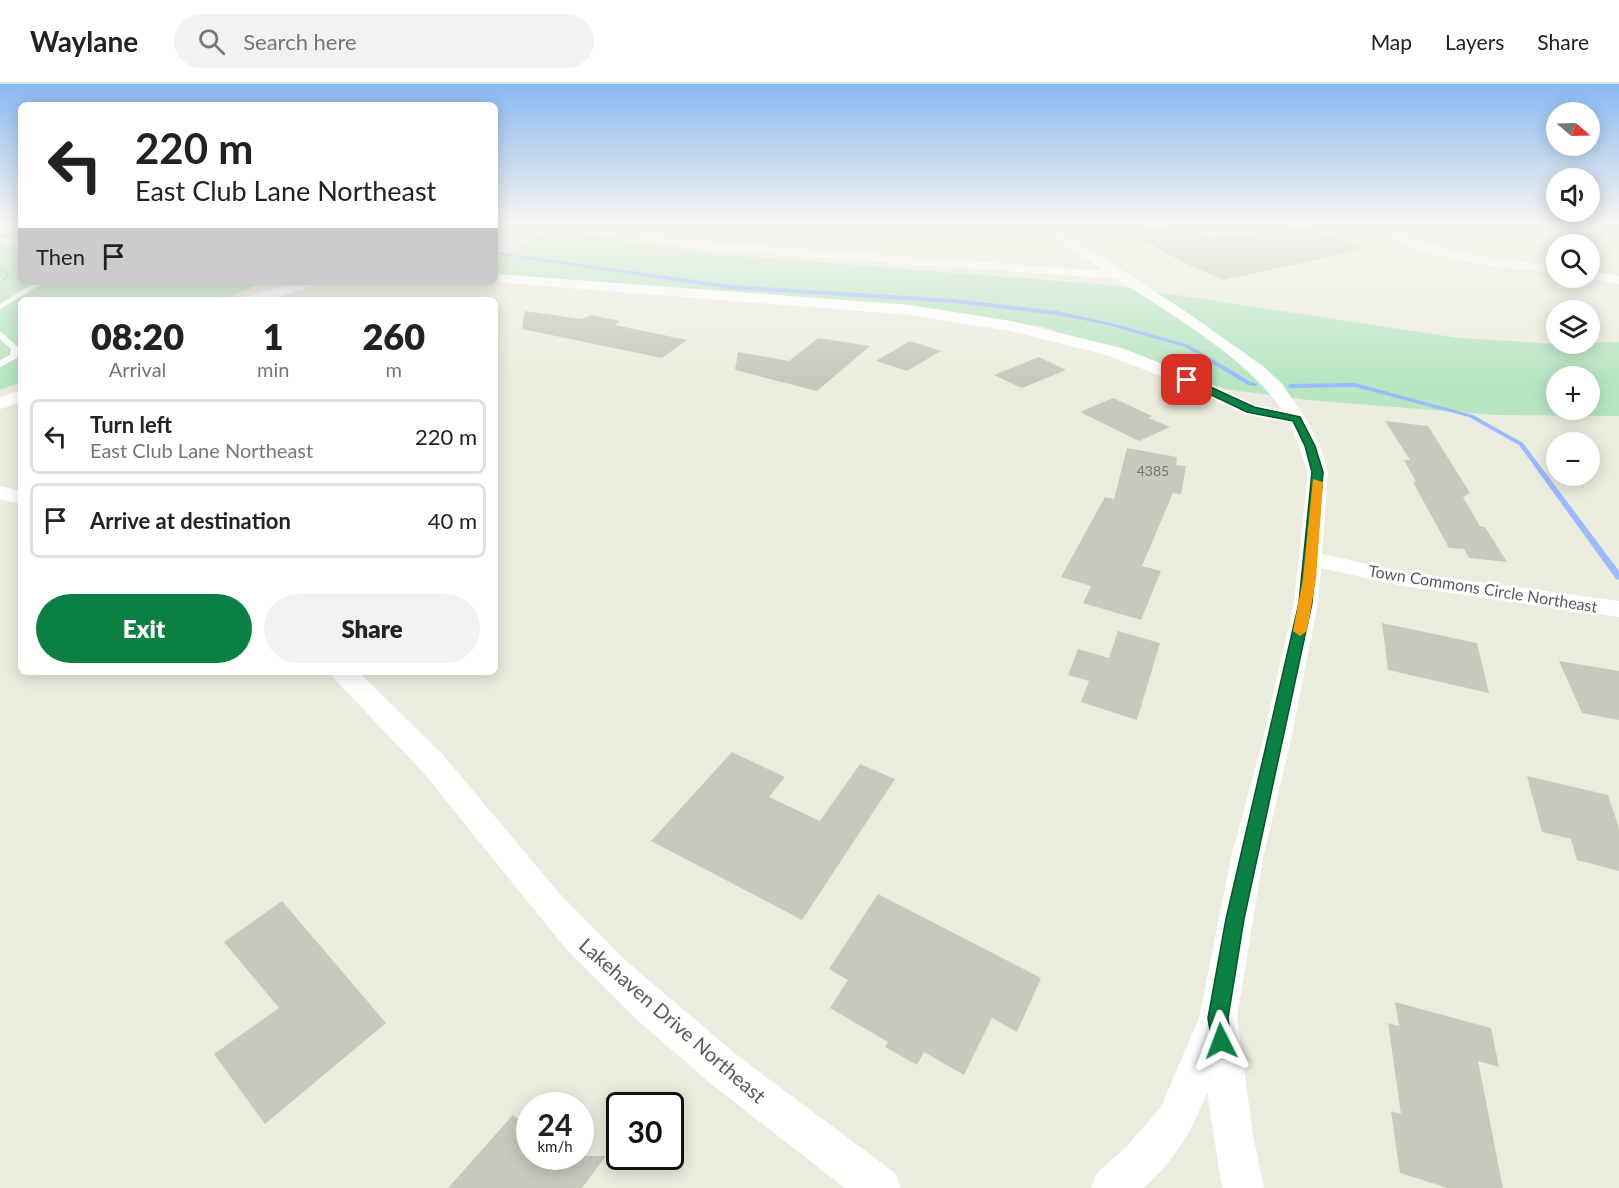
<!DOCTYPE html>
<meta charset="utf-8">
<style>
body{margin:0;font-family:Lato,sans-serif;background:#f2f2f2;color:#222;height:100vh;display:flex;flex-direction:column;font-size:22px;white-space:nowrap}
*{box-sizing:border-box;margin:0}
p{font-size:20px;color:#767676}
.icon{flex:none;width:33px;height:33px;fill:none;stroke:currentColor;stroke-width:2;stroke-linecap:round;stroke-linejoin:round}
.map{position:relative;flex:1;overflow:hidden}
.details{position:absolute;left:18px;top:213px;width:480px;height:378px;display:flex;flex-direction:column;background:#fff;border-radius:9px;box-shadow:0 3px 15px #0003}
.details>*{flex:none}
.guide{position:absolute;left:18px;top:18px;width:480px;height:183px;border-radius:9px;box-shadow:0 3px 15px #0003;background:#fff;color:#222;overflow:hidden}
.needle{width:39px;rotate:109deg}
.fabs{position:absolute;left:1546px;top:18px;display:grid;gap:12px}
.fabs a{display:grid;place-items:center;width:54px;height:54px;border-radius:50%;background:#fff;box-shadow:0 3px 15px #0003;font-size:30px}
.speed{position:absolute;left:516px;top:1008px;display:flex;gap:12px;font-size:30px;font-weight:700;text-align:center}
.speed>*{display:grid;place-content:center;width:78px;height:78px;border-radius:50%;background:#fff;box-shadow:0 3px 15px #0003;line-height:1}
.speed small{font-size:15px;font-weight:400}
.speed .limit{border:3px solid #111;border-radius:9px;background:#fff;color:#111}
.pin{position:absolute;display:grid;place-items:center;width:51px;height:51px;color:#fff;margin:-26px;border-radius:12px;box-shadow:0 3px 9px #0006}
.me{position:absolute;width:66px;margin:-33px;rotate:357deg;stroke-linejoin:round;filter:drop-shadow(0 0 4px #0008)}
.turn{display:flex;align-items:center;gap:21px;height:126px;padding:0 18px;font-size:27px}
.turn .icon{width:78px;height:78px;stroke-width:2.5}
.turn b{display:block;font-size:42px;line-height:51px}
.then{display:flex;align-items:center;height:57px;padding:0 18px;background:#0003;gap:12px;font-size:22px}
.eta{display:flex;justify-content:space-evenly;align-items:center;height:102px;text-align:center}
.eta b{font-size:36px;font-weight:800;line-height:42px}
.button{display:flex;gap:12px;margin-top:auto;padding:12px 18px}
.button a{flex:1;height:69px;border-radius:36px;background:#0b8043;color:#fff;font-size:24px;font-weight:800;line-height:69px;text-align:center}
.button a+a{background:#f2f2f2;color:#222}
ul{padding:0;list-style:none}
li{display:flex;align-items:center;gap:18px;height:75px;margin:0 12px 9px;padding:0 6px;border:3px solid #e0e0e0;border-radius:9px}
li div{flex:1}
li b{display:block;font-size:22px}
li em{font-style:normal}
header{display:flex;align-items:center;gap:36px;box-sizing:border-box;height:84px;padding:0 30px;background:#fff;border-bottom:2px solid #e0e0e0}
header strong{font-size:28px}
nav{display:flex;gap:33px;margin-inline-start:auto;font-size:21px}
.search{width:420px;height:54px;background:#f2f2f2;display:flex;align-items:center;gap:15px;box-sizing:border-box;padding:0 21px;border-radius:33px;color:#767676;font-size:22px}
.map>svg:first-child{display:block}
</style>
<header>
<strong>Waylane</strong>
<div class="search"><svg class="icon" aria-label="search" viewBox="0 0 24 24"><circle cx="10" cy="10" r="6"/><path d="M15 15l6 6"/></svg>Search here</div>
<nav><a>Map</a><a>Layers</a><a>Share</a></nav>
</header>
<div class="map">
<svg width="1619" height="1104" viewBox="0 0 1619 1104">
<rect width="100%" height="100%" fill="#ececde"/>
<path fill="#b8e6c3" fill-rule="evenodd" d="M 0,140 L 21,140 L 21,198 L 264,198 L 222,216 L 21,216 L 21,298 L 0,306 Z
M 555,142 L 622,157 L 715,170 L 1110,201 L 1459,254 L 1557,260 L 1619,258 L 1619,332 L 1494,331 L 1309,316 L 1225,305 L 1044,243 L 910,221 L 495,190 L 495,176 ZM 1557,292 L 1590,292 L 1590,326 L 1557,326 Z"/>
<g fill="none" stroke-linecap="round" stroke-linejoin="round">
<path fill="#9bbbff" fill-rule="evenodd" d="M 495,168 L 730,201 L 954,215 L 1057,227 L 1111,239 L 1189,261 L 1251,298 L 1258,300 L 1255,302 L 1248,301 L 1185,263 L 1108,241 L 1057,231 L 954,219 L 730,205 L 495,170 Z
M 1355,299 L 1473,331 L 1523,359 L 1619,487 L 1619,496 L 1616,495 L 1519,361 L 1469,333 L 1355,303 L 1290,304 L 1287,302 L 1290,300 Z"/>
</g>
<path fill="#c9c8bd" d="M 1576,142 L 1608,148 L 1590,165 L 1590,160 L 1554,160 Z
M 1168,143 L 1173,146 L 1195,146 L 1210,154 L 1309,143 L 1366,165 L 1223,196 L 1182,178 L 1129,147 Z
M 525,227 L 582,235 L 591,231 L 620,237 L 615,241 L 687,256 L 662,274 L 522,245 Z
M 818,254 L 870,262 L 817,307 L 735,286 L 738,268 L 789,277 Z
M 910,257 L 941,267 L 907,287 L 876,277 Z
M 1039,273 L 1066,286 L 1022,304 L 994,291 Z
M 1113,314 L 1152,332 L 1149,334 L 1170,343 L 1139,357 L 1080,328 Z
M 1385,337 L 1428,342 L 1470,409 L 1463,413 L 1480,442 L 1485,443 L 1507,478 L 1469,474 L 1464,465 L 1449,464 L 1413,398 L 1416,398 L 1404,376 L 1410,376 Z
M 1127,364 L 1177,373 L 1176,381 L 1186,382 L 1181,410 L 1173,409 L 1142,482 L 1161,487 L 1141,536 L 1083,519 L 1091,502 L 1061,493 L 1105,413 L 1114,415 Z
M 1382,539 L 1477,559 L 1489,609 L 1388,586 Z
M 1118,547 L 1160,559 L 1137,636 L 1081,618 L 1089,597 L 1068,591 L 1078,565 L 1109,574 Z
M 1559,577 L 1619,587 L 1619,636 L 1582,629 Z
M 732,668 L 785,693 L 769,713 L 820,737 L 860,680 L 895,695 L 802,836 L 651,757 Z
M 1527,692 L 1608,711 L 1619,744 L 1619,787 L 1577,776 L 1571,755 L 1542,748 Z
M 878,810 L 1041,894 L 1017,948 L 992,934 L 964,991 L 924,968 L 917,981 L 885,963 L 888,958 L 830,924 L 848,896 L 829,885 Z
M 282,817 L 386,939 L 265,1040 L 214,970 L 279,924 L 224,858 Z
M 1395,918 L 1491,944 L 1499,983 L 1478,977 L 1503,1104 L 1448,1104 L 1400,1089 L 1391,1027 L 1401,1030 L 1388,939 L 1399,942 Z
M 513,1031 L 530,1045 L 530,1072 L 606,1072 L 582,1104 L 448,1104 Z"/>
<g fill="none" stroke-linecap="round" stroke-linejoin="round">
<path stroke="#91c7ae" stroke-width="2" stroke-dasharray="3 1.5" stroke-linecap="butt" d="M 0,186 L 8,189 L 3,199"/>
<path fill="#fff" fill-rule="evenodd" d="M 9,140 L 20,140 L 21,144 L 0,150 L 0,146 L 12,142 Z
M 0,154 L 21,158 L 21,162 L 0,158 Z
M 36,198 L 45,198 L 0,225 L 0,220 Z
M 0,247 L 19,264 L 17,274 L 0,283 L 0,276 L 10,271 L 11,265 L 0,255 Z"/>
<path fill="#fff" fill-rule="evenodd" d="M 573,140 L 602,140 L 699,157 L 1105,187 L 1035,140 L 1050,140 L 1185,227 L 1264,283 L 1282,300 L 1306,335 L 1320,362 L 1328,388 L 1322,470 L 1403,488 L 1619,517 L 1619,533 L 1403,502 L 1321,484 L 1318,519 L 1291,655 L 1263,774 L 1237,934 L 1253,1051 L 1264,1104 L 1222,1104 L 1207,1008 C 1191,1049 1176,1074 1144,1104 L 1091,1104 L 1097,1089 L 1128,1061 L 1161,1023 L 1199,934 L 1231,774 L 1263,655 L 1294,519 L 1308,388 L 1290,339 L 1244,330 L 1181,300 L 1110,272 L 1011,247 L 910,231 L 495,198 L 495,190 L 910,221 L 1011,237 L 1122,264 L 1193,292 L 1256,321 L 1282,326 C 1247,274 1170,230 1117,195 L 699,165 L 579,144 Z
M 1370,140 C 1396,140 1420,158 1445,164 C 1482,173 1520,177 1557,182 L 1557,190 C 1509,184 1404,175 1370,140 Z
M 1590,187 L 1619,192 L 1619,200 L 1585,194 L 1590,194 Z
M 296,198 L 319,198 L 317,201 L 267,216 L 244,216 L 246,213 Z
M 21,306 L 21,318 L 0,325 L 0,313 Z
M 0,402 L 21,407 L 21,420 L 0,415 Z
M 328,588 L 358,588 L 367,596 L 443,671 L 560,810 L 626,877 L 738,972 L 895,1089 L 901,1104 L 845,1104 L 710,999 L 636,935 L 567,866 L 422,687 Z"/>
</g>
<linearGradient id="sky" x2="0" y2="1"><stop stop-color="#89b7f1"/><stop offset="0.47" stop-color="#f6f6f0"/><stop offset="1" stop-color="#f6f6f0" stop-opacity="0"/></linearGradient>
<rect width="1619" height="295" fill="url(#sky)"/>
<path fill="#0b8043" stroke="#07532c" stroke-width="1.5" d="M 1184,294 L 1191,294 L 1254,323 L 1300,333 L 1315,362 L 1323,388 L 1312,519 L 1244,835 L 1228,934 L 1231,957 L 1228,965 L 1221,967 L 1213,965 L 1208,934 L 1226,835 L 1299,519 L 1312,388 L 1305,362 L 1293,337 L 1247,328 L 1184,298 Z"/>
<path fill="#f59e0b" d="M 1313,395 L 1323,398 L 1316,495 L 1307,547 L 1300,552 L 1293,547 L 1303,495 Z"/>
<g text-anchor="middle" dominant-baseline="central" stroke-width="6" stroke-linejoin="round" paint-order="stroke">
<g font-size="14" fill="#747578">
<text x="1153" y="386">4385</text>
</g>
<g font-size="16" fill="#575961" stroke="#fff">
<text transform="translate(1483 504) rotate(9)">Town Commons Circle Northeast</text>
</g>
<g font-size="20" fill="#575961" stroke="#fff">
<text transform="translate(673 936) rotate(41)">Lakehaven Drive Northeast</text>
</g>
</g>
</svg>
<div class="fabs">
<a><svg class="needle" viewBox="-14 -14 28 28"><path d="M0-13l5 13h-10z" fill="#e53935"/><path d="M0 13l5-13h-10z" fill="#767676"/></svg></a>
<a><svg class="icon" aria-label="sound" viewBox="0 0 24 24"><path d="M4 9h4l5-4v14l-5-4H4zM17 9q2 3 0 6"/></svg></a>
<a><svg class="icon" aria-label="search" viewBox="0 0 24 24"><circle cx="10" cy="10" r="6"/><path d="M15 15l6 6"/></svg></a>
<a><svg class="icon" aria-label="layers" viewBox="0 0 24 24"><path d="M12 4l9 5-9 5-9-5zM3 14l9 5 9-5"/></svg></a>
<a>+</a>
<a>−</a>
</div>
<div class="speed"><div>24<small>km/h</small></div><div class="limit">30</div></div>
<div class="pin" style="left:1187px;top:296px;background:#d93025"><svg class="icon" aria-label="arrive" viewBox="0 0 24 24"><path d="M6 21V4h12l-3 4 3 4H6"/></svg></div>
<svg class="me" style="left:1221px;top:957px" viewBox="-20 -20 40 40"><path d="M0-17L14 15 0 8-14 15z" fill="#0b8043" stroke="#fff" stroke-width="4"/></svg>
<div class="guide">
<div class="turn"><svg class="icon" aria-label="left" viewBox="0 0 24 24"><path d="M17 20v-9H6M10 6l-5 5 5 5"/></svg><div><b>220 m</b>East Club Lane Northeast</div></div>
<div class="then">Then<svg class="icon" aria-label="arrive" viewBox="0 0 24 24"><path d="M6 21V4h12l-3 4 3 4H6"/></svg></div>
</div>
<section class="details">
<div class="eta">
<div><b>08:20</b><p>Arrival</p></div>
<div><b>1</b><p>min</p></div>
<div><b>260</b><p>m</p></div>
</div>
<ul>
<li><svg class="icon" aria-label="left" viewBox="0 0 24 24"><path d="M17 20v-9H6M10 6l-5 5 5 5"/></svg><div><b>Turn left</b><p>East Club Lane Northeast</p></div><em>220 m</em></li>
<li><svg class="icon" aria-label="arrive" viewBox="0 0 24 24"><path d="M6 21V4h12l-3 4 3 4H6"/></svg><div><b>Arrive at destination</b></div><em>40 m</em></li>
</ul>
<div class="button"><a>Exit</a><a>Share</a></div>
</section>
</div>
